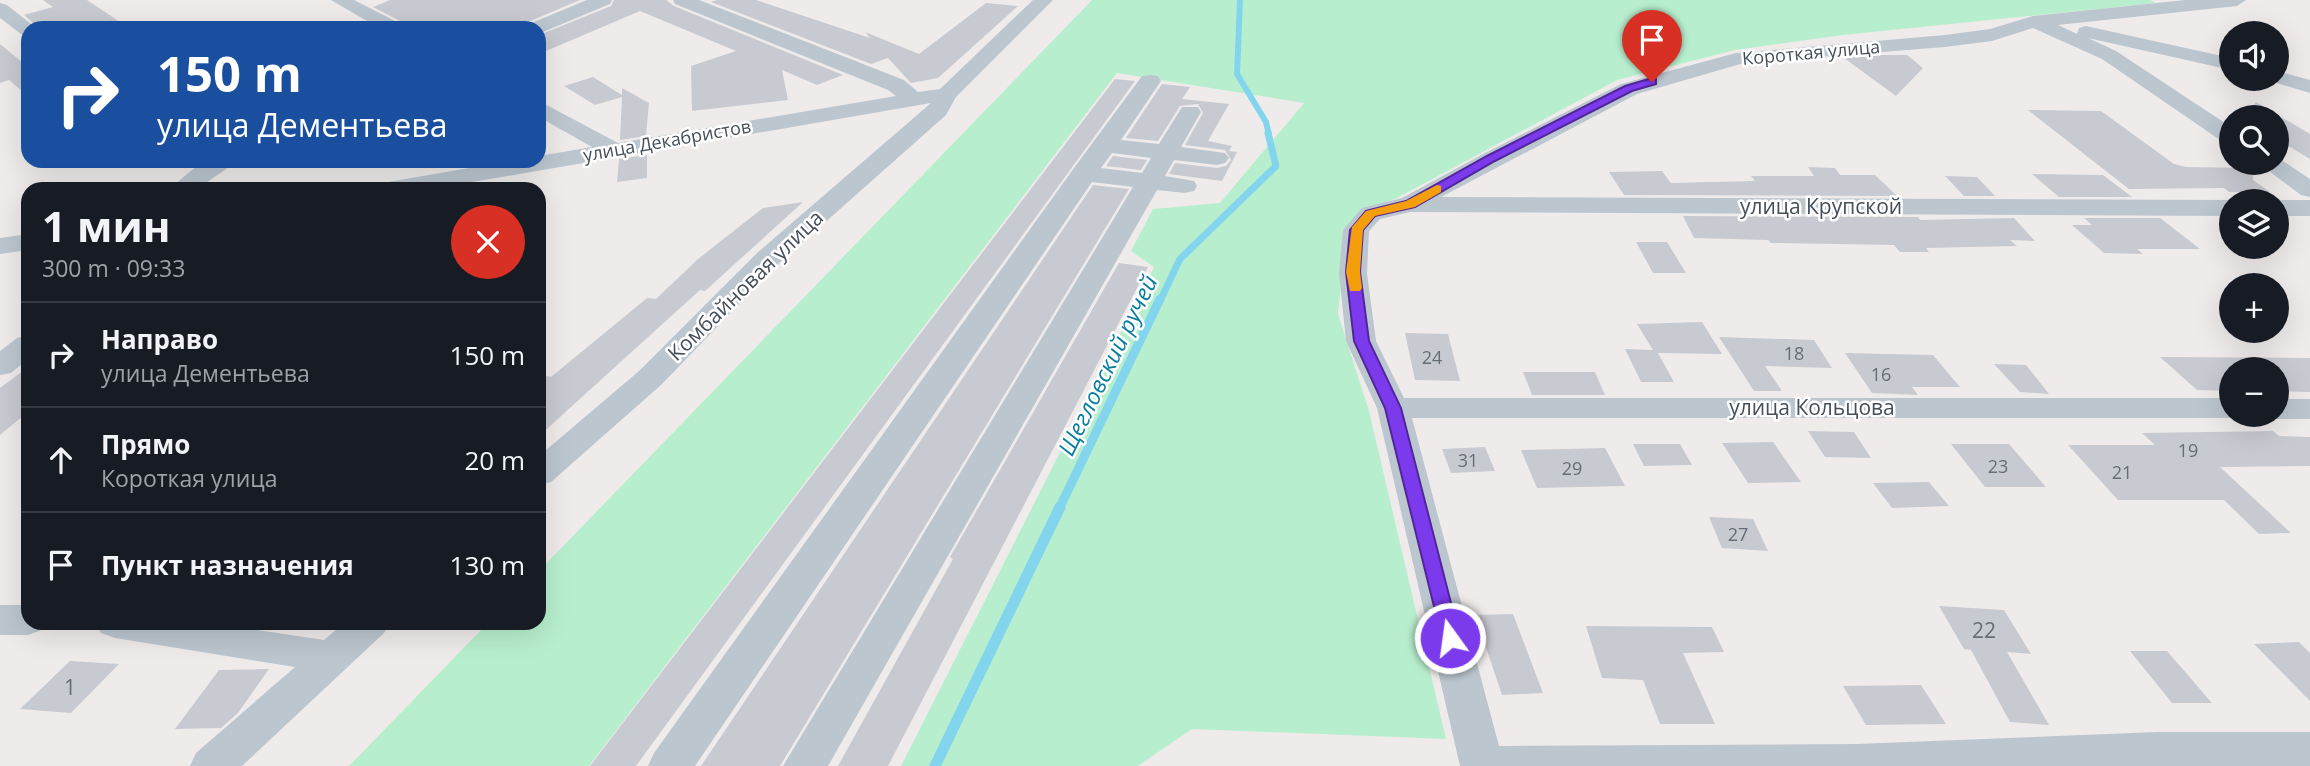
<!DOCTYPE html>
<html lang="ru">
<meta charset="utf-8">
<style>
body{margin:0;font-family:"Open Sans",sans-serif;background:#242831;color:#f1f3f6;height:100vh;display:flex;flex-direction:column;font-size:26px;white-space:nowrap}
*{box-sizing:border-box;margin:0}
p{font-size:23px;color:#9ea1a6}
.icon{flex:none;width:38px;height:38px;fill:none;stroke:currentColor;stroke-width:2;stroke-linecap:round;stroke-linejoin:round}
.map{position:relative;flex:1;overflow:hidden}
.sheet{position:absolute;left:21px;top:182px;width:525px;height:448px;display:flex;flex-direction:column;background:#171b24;border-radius:21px;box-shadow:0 7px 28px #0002}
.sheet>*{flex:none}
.banner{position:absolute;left:21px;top:21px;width:525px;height:147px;border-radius:21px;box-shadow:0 7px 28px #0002;background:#1a4fa0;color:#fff;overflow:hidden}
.controls{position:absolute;left:2219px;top:21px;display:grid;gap:14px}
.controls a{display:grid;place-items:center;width:70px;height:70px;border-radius:50%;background:#171b24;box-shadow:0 7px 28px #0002;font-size:35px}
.pin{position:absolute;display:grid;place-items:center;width:60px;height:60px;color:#fff;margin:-72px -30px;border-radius:50% 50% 50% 0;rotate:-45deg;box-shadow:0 0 7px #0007}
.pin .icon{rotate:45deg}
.me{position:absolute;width:77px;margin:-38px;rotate:346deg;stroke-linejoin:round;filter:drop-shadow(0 0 5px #0008)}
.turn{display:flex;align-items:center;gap:24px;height:147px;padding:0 21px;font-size:32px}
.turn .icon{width:91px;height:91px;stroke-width:2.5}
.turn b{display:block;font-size:49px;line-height:60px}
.round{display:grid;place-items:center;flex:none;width:74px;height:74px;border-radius:37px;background:#242831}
.overview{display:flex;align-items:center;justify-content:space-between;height:119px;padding:0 21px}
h1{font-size:42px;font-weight:700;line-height:52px}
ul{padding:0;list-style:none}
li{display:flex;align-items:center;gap:21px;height:105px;padding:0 21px;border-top:2px solid #363941}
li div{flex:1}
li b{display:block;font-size:26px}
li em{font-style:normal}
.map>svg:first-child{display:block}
</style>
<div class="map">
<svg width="2310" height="766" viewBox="0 0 2310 766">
<rect width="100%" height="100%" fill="#efebeb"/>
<path fill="#b7efce" d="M 1092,0 L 2150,0 L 2156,3 L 1843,35 L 1735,50 L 1617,80 L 1397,198 L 1371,208 L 1345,243 L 1338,314 L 1369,411 L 1446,739 L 1192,729 L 1138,766 L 901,766 L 1154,267 L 1131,251 L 1153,209 L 1220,203 L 1304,103 L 1117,73 L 589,766 L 349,766 L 488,623 L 539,623 L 539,571 Z"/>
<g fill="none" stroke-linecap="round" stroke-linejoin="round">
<path stroke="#83d5ed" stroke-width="6" d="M 1240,0 L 1237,74 L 1266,122 L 1269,135"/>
<path stroke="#83d5ed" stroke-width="7" d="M 1160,301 L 1180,259 L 1276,166 L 1268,133"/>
<path stroke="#83d5ed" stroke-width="9" d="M 1059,509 L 1160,299"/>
<path stroke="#83d5ed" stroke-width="11" d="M 935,766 L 1060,507"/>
</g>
<path fill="#c8cad1" d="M 43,0 L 87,0 L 129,28 L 39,28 L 24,15 L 53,7 Z
M 390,0 L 580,0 L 528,22 L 523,28 L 407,28 L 402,22 L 373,7 Z
M 614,0 L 666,0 L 674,6 L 843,75 L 817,85 L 782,70 L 788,100 L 692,111 L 691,66 L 736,51 L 640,11 L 539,54 L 539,35 L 611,6 Z
M 717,0 L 756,0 L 870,38 L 865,32 L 919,54 L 986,3 L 1018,6 L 938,78 L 911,83 L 888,58 L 871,64 L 711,2 Z
M 0,44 L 28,67 L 28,96 L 9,80 L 0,83 Z
M 1881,55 L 1907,55 L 1923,68 L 1896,96 L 1844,58 Z
M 593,77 L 622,95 L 622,88 L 649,103 L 646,136 L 620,140 L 622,97 L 595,105 L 564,86 Z
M 1115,79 L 1135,81 L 636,766 L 590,766 Z
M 1162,84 L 1190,87 L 1182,99 L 1229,104 L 1208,141 L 1232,146 L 1229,151 L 1237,152 L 1222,181 L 1169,174 L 1175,163 L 1217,168 L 1226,166 L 1231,160 L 1225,150 L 1185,145 L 1203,113 L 1198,104 L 1180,106 L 1158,141 L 1126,138 Z
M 2256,102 L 2310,134 L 2310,159 L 2277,139 L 2277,117 L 2247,117 Z
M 2028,110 L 2101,111 L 2174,164 L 2186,167 L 2253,168 L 2253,180 L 2270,192 L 2229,192 L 2224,188 L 2129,189 Z
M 647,155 L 647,178 L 617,182 L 619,159 Z
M 1113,156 L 1147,160 L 1141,170 L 1106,166 Z
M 1808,167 L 1835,168 L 1840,175 L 1875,175 L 1897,196 L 1624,195 L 1609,172 L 1662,171 L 1671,183 L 1755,181 L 1751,176 L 1814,176 Z
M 2032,174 L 2103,175 L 2132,197 L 2059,197 Z
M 1945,176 L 1977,177 L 1995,196 L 1964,196 Z
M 1093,185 L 1129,189 L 780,766 L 701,766 Z
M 803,202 L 705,291 L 700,290 L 539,436 L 539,383 L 547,376 L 551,377 L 647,298 L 656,299 L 698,259 L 763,208 Z
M 1683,216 L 1918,217 L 1920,220 L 2014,218 L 2035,241 L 2010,240 L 2017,246 L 1926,248 L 1929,252 L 1900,252 L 1894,245 L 1771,243 L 1768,240 L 1694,238 Z
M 2084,218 L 2160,218 L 2200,249 L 2137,249 L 2143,254 L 2104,253 L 2072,225 L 2092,225 Z
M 1636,242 L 1667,242 L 1686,273 L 1653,273 Z
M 1119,263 L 1148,267 L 888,766 L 838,766 L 953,559 L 950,557 Z
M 1702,322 L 1722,354 L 1658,353 L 1674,382 L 1641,382 L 1625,349 L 1653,350 L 1637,324 Z
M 1405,333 L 1448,334 L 1460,381 L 1415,380 Z
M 1719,337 L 1814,340 L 1832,368 L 1765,366 L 1782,391 L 1754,391 Z
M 1845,353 L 1933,355 L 1960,387 L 1912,387 L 1918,395 L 1872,393 Z
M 2160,357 L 2310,358 L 2310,392 L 2277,391 L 2277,369 L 2231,369 L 2231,391 L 2197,390 Z
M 1994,364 L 2026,365 L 2049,394 L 2020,392 Z
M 28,367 L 28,412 L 0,435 L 0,388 Z
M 1523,372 L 1595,372 L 1605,395 L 1532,395 Z
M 1808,431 L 1854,432 L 1871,458 L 1825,457 Z
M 2273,431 L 2279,436 L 2310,437 L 2310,466 L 2220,467 L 2291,533 L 2259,534 L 2224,500 L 2118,500 L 2068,445 L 2155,445 L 2142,433 Z
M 1773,442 L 1801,482 L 1748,483 L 1722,443 Z
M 1633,444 L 1680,444 L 1692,465 L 1644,466 Z
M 1951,444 L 2009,444 L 2046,487 L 1985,487 Z
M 1485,447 L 1495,471 L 1451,473 L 1442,449 Z
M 1605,448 L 1625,486 L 1537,488 L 1521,450 Z
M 1929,482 L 1949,506 L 1892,508 L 1873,483 Z
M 1709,517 L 1753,519 L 1768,551 L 1722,548 Z
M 1939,606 L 2004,610 L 2031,654 L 2007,652 L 2049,725 L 2010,722 L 1971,650 L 1964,649 Z
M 1513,614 L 1543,693 L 1502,695 L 1475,615 Z
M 1586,626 L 1712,627 L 1724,652 L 1683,653 L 1715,724 L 1660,724 L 1643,680 L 1602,678 Z
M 2299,642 L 2310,653 L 2310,701 L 2254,644 Z
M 2130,651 L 2167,651 L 2212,703 L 2172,703 Z
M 70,661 L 119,664 L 71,713 L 20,709 Z
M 269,669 L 238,713 L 221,728 L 175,729 L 219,670 Z
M 1921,685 L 1946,724 L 1866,725 L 1843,686 Z"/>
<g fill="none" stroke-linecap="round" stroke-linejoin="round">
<path fill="#bcc6cf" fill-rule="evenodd" d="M 331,0 L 354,0 L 401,24 L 404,28 L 379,28 Z
M 587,0 L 612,0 L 610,4 L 543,32 L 539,33 L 539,28 L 526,28 L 529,24 Z
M 673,0 L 699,0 L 904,80 L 918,92 L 940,89 L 1033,0 L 1053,0 L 956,97 L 946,115 L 777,265 L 661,385 L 551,482 L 539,485 L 539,456 L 639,371 L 757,253 L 931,103 L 432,189 L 376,189 L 379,184 L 388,182 L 510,161 L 539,161 L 539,156 L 592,147 L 539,117 L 539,101 L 618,143 L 896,96 L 888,90 L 675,4 Z
M 2185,0 L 2246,0 L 2237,6 L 2058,25 L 2077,34 L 2079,28 L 2086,26 L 2231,58 L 2231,70 L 2088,38 L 2116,51 L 2231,127 L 2231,144 L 2223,142 L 2102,59 L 2033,28 L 1992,41 L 1945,47 L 1744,63 L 1637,94 L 1441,197 L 2231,200 L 2235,201 L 2231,201 L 2231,216 L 1410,212 L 1380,219 L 1369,231 L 1367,273 L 1376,341 L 1404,398 L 2231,398 L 2231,415 L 2243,415 L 2231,418 L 1412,418 L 1499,746 L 1856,744 L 2157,732 L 2310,732 L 2310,766 L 1460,766 L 1377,408 L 1346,341 L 1339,273 L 1343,230 L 1362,208 L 1402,198 L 1483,154 L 1621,84 L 1736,53 L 1945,35 L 1990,29 L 2033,16 Z
M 0,3 L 7,5 L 36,28 L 28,28 L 28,36 L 21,34 L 0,18 Z
M 2277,71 L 2310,80 L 2310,93 L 2270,81 L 2268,79 L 2277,79 Z
M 1150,75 L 1158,76 L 1161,81 L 1121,140 L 1159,144 L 1182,107 L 1198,107 L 1201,112 L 1181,147 L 1225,153 L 1229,158 L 1225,163 L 1217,165 L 1174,160 L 1165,176 L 1194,181 L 1197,186 L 1194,191 L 1185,193 L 1157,190 L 828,766 L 783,766 L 1133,187 L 1092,182 L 695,766 L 648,766 L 654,753 L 1074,168 L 1142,76 ZM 1112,153 L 1151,158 L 1142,173 L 1101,168 Z
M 2277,157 L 2310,179 L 2310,197 L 2301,195 L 2258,163 L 2277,163 Z
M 203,161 L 237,161 C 235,163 202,186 198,188 C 191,191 177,189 169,189 Z
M 2277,200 L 2310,200 L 2310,216 L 2277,216 L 2277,201 L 2273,201 Z
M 28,234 L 28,250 L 0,254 L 0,238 Z
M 28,335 L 28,359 L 11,373 L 0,375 L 0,351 L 17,338 Z
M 2277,399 L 2310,399 L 2310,419 L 2277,419 L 2266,416 L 2277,415 Z
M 0,605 L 28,605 L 28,623 L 46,623 L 42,630 L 28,635 L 0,635 Z
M 95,623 L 211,623 L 324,640 L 344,623 L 390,623 L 384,633 L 242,766 L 190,766 L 196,753 L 295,667 L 115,638 L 101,633 Z"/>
</g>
<path fill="#7c3aed" stroke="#51269a" stroke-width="2" d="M 1652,78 L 1656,79 L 1656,84 L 1632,91 L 1495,161 L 1415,207 L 1375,216 L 1363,230 L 1360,272 L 1369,341 L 1401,408 L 1460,638 L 1457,643 L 1450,645 L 1443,643 L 1385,408 L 1354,341 L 1346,272 L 1350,230 L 1366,211 L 1406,201 L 1487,156 L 1625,86 Z"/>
<path fill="#f59e0b" d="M 1437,185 L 1441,186 L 1441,192 L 1415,207 L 1375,216 L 1363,230 L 1360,272 L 1362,288 L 1360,291 L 1350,291 L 1346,272 L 1352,227 L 1366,211 L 1406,201 Z"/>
<g text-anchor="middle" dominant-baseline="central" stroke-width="5" stroke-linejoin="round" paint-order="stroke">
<g font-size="18" fill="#444f59" stroke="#fff">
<text transform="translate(1811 52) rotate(-5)">Короткая улица</text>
<text transform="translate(667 140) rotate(-10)">улица Декабристов</text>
</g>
<g font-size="18" fill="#656e77">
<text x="1794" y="353">18</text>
<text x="1432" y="357">24</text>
<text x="1881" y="374">16</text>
<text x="2188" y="450">19</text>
<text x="1468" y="460">31</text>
<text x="1998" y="466">23</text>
<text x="1572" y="468">29</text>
<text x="2122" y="472">21</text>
<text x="1738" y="534">27</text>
</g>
<g font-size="21" fill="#444f59" stroke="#fff">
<text x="1821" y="206">улица Крупской</text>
<text transform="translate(745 285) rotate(-44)">Комбайновая улица</text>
<text x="1812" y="407">улица Кольцова</text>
</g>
<g font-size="21" fill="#656e77">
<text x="1984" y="630">22</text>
<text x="70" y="687">1</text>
</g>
<g font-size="23" font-style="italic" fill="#087ea0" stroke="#fff">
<text transform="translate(1107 365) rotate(-64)">Щегловский ручей</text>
</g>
</g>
</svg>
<div class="controls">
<a><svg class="icon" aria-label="sound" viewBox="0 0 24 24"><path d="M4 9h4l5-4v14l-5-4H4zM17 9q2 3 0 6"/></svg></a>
<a><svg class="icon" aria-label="search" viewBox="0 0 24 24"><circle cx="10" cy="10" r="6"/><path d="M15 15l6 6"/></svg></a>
<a><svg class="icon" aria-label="layers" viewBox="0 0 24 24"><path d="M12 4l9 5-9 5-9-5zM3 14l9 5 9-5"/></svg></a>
<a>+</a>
<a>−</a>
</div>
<div class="pin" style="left:1652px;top:82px;background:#d93025"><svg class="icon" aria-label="arrive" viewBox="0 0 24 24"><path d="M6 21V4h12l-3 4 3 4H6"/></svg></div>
<svg class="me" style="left:1450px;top:638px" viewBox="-20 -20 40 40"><circle r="17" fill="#7c3aed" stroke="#fff" stroke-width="3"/><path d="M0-11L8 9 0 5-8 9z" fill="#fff"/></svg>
<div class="banner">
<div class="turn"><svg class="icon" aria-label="right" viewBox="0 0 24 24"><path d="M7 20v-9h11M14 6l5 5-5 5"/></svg><div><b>150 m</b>улица Дементьева</div></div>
</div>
<section class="sheet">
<div class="overview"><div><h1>1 мин</h1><p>300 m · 09:33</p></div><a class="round" style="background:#d93025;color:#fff"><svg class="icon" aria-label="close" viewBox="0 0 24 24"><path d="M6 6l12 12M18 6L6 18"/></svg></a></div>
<ul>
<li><svg class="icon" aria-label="right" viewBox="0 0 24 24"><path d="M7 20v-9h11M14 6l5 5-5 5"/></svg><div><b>Направо</b><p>улица Дементьева</p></div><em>150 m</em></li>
<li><svg class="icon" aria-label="ahead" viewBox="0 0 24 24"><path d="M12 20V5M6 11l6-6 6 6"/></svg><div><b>Прямо</b><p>Короткая улица</p></div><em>20 m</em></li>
<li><svg class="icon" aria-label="arrive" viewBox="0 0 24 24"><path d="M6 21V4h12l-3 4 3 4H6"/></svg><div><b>Пункт назначения</b></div><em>130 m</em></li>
</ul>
</section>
</div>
